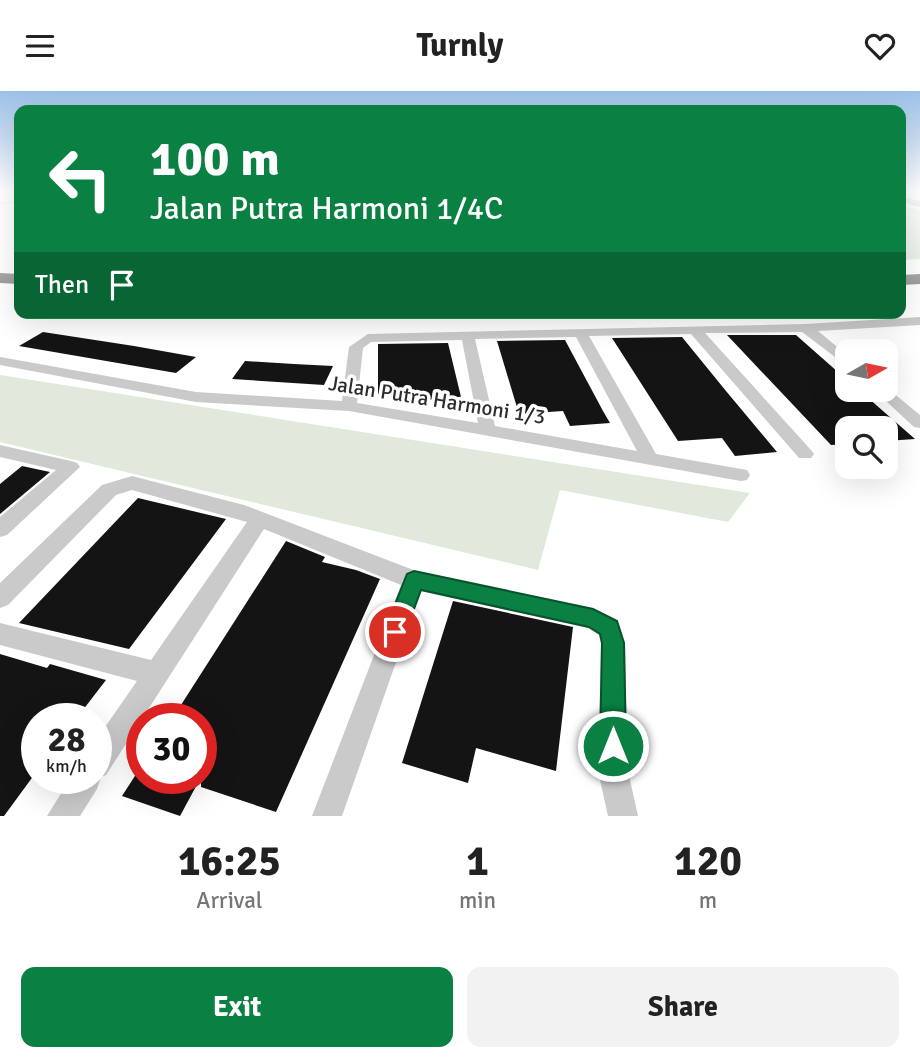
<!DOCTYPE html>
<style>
body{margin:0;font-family:Signika,sans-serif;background:#f2f2f2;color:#222;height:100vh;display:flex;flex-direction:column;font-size:26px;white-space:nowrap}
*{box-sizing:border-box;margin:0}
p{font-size:23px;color:#767676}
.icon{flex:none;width:38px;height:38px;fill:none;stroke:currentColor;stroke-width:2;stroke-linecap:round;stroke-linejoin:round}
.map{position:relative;height:725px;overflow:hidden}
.drawer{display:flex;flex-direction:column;background:#fff;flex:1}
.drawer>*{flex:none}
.top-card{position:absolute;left:14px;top:14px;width:892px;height:214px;border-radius:14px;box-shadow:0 7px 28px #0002;background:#0b8043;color:#fff;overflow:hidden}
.needle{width:46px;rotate:81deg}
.fabs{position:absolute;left:835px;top:248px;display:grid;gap:14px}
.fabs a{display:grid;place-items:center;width:63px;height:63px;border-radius:14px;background:#fff;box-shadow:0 7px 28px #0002;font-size:35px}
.speed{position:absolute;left:21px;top:612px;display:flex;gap:14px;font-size:35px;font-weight:700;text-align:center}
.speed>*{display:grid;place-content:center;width:91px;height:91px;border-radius:50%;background:#fff;box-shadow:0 7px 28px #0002;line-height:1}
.speed small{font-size:18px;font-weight:400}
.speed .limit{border:10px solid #d22;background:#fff;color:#111}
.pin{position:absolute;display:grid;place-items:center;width:60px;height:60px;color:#fff;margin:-30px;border:4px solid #fff;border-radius:50%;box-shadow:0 2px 7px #0007}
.me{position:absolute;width:77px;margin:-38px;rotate:0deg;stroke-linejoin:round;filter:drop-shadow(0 0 5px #0008)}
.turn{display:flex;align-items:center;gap:24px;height:147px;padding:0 21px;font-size:32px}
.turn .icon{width:91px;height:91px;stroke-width:2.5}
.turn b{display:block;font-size:49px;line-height:60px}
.then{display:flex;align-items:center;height:66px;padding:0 21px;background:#0003;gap:14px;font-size:26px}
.eta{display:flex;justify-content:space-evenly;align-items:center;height:119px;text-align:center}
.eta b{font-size:42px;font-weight:800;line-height:49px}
.cta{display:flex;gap:14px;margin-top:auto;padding:14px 21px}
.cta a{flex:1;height:80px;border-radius:14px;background:#0b8043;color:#fff;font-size:28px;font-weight:800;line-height:80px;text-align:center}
.cta a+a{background:#f2f2f2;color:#222}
header{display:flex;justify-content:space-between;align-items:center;height:91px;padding:0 21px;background:#fff;font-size:32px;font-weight:800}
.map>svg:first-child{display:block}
</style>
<header><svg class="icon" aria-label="menu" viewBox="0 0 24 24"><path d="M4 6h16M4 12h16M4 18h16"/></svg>Turnly<svg class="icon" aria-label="heart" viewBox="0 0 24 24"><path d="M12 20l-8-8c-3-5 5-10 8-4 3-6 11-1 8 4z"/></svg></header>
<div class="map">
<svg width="920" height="725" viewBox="0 0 920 725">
<rect width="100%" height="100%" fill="#fff"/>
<path fill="#e0e9dc" d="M 901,114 L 920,119 L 920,168 L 901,169 Z
M 0,284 L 750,402 L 728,431 L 560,399 L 538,479 L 0,351 Z"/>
<path fill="#141414" d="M 43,241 L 134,255 L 196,266 L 176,282 L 19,255 Z
M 727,244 L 796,244 L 847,289 L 847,299 L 859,299 L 915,348 L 886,350 L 886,338 L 847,338 L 847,353 L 831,354 Z
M 682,246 L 726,300 L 777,361 L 735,365 L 722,347 L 678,350 L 612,247 Z
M 565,249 L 603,320 L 610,332 L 570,335 L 563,320 L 519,323 L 497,250 Z
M 448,252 L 461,306 L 426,309 L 425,300 L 378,303 L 378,253 Z
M 245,270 L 294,273 L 333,275 L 324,294 L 232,288 Z
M 22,375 L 50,381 L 0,423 L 0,393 Z
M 138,407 L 226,428 L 129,558 L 19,532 Z
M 286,450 L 325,466 L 322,471 L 356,479 L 380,488 L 276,721 L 201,696 L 201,628 L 172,628 Z
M 453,510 L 573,536 L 556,680 L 476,657 L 468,692 L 402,672 Z
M 0,563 L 47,577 L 50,573 L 106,589 L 76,628 L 37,628 L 37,680 L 4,725 L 0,725 Z
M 142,674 L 142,688 L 200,688 L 180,725 L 122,705 Z"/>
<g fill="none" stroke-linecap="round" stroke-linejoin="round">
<path stroke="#cacaca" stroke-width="2" stroke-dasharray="2 2" stroke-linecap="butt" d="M 0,112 L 19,111"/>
<path fill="#cacaca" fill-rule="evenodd" d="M 920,226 L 920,234 L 818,240 L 847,264 L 847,275 L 802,241 L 705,242 L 811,359 L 814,363 L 811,367 L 799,367 L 691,243 L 589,245 L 656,363 L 747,379 L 750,384 L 747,389 L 741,390 L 349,320 L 196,311 L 0,274 L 0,266 L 196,301 L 342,310 L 349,256 L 368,243 L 806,233 ZM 576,246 L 637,360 L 495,335 L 475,248 ZM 462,249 L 478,332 L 357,312 L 363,257 L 371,251 Z
M 886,296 L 920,324 L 920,337 L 914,336 L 874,299 L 886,299 Z
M 0,354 L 71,370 L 77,372 L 80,376 L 7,444 L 0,446 L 0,426 L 56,379 L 0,366 Z
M 132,385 L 244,414 L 416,480 L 593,517 L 617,529 L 625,553 L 628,680 L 638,725 L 608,725 L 598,680 L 601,553 L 599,544 L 588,537 L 421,500 L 342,725 L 312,725 L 401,494 L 264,438 L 106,684 L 101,686 L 97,698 L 80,725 L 47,725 L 70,688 L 96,688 L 96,649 L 137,590 L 0,554 L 0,532 L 151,569 L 247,431 L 132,399 L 116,404 L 8,514 L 0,517 L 0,492 L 102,394 Z"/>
<path fill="#a5a5a5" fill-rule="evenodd" d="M 901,105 L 920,110 L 920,116 L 901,111 Z"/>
<path fill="#949494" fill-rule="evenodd" d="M 0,182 L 19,183 L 19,193 L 0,192 Z
M 920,183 L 920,193 L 901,194 L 901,184 Z"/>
</g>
<linearGradient id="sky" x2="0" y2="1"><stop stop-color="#9cc1e8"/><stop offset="0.5" stop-color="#fff"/><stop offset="1" stop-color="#fff" stop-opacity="0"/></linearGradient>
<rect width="920" height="202" fill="url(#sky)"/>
<path fill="#0b8043" stroke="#07532c" stroke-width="2" d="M 414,480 L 593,518 L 617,530 L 624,552 L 626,655 L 622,664 L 613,668 L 604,664 L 600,655 L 602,552 L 600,543 L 589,536 L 421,499 L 403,548 L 395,551 L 387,548 L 384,541 L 407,483 Z"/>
<g text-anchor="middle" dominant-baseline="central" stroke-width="7" stroke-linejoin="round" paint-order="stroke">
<g font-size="21" fill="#2d2d2d" stroke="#fff">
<text transform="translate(437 309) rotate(9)">Jalan Putra Harmoni 1/3</text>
</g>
</g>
</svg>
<div class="fabs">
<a><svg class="needle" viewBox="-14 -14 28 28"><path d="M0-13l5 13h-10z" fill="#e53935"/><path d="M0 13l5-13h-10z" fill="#767676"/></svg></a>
<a><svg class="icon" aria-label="search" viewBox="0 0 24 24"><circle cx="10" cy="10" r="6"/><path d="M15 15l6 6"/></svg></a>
</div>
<div class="speed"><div>28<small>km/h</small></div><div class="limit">30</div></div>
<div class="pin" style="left:395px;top:541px;background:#d93025"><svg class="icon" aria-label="arrive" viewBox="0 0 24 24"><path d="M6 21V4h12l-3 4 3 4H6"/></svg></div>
<svg class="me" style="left:613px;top:655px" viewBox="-20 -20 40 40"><circle r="17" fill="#0b8043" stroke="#fff" stroke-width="3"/><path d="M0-11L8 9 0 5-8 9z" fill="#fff"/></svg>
<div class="top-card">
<div class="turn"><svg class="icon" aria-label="left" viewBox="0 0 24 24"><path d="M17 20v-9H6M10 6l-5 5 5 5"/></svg><div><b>100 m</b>Jalan Putra Harmoni 1/4C</div></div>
<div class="then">Then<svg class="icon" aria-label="arrive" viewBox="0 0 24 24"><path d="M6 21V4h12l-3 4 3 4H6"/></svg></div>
</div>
</div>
<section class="drawer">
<div class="eta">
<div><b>16:25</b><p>Arrival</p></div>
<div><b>1</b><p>min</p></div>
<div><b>120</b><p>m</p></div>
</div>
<div class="cta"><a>Exit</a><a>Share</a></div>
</section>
